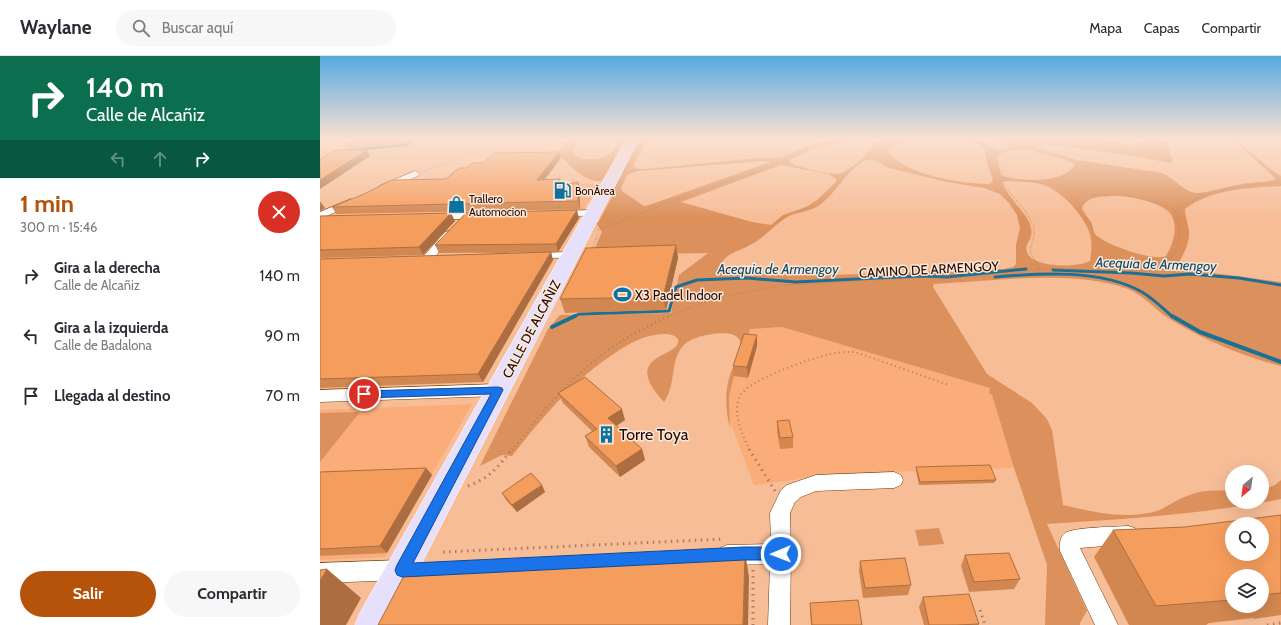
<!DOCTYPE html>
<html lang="es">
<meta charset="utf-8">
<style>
body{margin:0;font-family:Cabin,sans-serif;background:#f7f7f7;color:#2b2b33;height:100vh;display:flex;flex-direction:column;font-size:15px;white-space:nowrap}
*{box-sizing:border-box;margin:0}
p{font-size:13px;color:#7c7c81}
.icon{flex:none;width:22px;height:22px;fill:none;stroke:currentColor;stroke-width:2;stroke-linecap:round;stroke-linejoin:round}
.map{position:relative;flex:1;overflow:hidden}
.side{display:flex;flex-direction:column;background:#fff;width:320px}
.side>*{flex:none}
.top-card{background:#0b6e4f;color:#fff;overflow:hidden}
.needle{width:26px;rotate:209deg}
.buttons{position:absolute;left:905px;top:409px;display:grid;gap:8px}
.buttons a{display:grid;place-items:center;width:44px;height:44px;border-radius:50%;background:#fff;box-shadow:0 4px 16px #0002;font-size:20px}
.pin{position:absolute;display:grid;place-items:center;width:34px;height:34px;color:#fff;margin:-17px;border:2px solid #fff;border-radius:50%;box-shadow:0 1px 4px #0007}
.me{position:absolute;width:44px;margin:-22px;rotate:269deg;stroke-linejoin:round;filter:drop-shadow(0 0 3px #0008)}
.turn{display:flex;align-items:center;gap:14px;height:84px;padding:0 20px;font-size:18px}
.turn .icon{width:52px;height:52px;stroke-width:2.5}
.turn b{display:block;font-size:28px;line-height:34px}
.lanes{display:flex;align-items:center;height:38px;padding:0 20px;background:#0003;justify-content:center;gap:20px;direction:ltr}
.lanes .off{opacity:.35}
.round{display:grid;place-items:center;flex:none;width:42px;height:42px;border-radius:21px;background:#f7f7f7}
.headline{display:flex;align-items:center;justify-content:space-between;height:68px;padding:0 20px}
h1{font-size:24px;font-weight:800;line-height:30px;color:#b45309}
.action{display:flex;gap:8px;margin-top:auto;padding:8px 20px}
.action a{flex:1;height:46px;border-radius:24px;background:#b45309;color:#fff;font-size:16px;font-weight:800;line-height:46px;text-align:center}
.action a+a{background:#f7f7f7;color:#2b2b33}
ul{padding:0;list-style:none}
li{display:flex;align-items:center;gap:12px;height:60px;padding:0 20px}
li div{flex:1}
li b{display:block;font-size:15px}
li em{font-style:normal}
header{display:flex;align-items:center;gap:24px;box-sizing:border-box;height:56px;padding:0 20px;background:#fff;border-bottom:1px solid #e1e1e2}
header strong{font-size:19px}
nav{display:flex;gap:22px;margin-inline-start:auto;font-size:14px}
.search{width:280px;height:36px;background:#f7f7f7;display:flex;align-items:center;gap:10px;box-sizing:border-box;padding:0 14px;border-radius:22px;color:#7c7c81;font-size:15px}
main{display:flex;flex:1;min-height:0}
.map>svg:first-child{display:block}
</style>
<header>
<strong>Waylane</strong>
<div class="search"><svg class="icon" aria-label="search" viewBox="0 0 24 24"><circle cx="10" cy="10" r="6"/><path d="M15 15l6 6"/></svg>Buscar aquí</div>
<nav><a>Mapa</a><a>Capas</a><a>Compartir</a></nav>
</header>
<main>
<section class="side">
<div class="top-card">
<div class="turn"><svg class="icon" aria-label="right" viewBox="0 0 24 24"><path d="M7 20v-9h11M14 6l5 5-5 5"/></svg><div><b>140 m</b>Calle de Alcañiz</div></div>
<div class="lanes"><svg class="icon off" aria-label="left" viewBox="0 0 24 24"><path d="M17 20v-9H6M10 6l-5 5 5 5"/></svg><svg class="icon off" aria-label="ahead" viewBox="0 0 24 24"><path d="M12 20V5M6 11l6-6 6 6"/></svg><svg class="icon" aria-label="right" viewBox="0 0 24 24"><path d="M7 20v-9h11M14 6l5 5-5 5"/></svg></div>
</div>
<div class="headline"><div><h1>1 min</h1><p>300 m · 15:46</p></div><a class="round" style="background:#d93025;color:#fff"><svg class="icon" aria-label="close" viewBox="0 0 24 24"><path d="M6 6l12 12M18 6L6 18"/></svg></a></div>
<ul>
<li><svg class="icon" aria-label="right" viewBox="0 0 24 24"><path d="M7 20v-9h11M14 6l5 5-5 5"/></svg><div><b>Gira a la derecha</b><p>Calle de Alcañiz</p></div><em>140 m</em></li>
<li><svg class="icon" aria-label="left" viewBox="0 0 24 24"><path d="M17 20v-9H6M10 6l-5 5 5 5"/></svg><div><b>Gira a la izquierda</b><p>Calle de Badalona</p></div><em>90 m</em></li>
<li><svg class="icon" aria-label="arrive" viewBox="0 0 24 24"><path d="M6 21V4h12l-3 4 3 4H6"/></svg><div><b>Llegada al destino</b></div><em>70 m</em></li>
</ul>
<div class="action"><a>Salir</a><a>Compartir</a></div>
</section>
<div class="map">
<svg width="961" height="569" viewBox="0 0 961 569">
<rect width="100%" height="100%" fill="#f6bd97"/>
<path fill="#faad78" d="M 279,128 L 263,154 L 220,155 L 228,144 L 215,129 Z
M 462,271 L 671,332 L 669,337 L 672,339 L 694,412 L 503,418 L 474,424 L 434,429 L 410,366 L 409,340 L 414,320 L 430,273 Z
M 152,348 L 65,501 L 0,504 L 0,354 Z"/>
<path fill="#dc905b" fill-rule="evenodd" d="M 31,83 L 97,83 L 89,91 L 16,96 L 25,93 Z
M 248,83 L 257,83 L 253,94 L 256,100 C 266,106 283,104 291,97 C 295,93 298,87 300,83 L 306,83 L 282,125 C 264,126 252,111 239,99 L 239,95 Z
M 318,83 L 328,83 L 313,110 L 318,113 L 327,113 L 436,102 L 460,102 L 488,90 L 503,86 L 520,83 L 533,83 L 495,92 L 469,104 C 472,110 482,111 488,113 C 498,115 513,120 522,117 C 537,111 549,94 559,83 L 590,83 L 570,91 L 568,96 C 588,120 639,127 668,128 L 671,127 L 673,123 L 667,108 L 665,94 L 657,87 L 644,83 C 647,83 651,82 654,83 C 669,85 671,98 689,92 L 690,90 L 685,87 L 670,83 L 783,83 L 813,90 L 822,86 L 822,83 L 846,83 L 853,105 L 850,107 L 815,100 L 732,89 L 724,89 L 718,91 L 720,93 L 757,104 L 842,117 C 853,121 864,136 876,137 C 887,137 910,130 922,128 C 933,126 946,127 956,123 L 913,83 L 916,83 L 948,111 L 961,120 L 961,130 C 929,132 892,133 865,153 C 865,161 868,167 869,175 C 870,188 862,201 856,212 L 961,226 L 961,310 C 925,301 881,283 850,263 C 835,254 825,240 808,233 C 759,214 681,224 628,227 L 614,228 L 613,231 L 667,318 L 712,347 L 727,363 L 732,374 L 743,449 C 772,456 807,464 837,455 C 843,453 850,448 856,445 C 878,434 887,434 912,435 L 912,446 L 942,446 L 942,434 L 955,429 L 961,424 L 961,443 C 884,458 806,463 727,468 L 767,555 L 760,567 L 760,569 L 725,569 L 727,509 L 694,412 L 672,339 L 669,337 L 670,332 L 462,271 L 430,273 L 414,320 L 409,340 L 410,373 C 406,355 404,338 410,319 C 412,312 423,292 420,285 C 416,275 400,277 392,278 C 382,280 369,282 362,291 C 350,306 356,330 344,346 C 298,297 362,302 358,284 C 356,278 347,278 342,278 C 324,279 310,287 295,297 C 253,324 223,361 192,400 L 182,399 L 160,410 L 228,273 L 240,259 L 351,257 L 359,219 L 388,197 L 272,199 L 282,176 L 276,167 L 278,167 L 293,139 L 290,138 ZM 708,93 L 747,104 L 755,109 C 742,128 701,126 681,119 L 676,99 L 691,94 ZM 547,104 L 553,104 L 569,112 L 627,126 L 664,132 L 680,138 L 689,147 L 697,159 L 700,172 L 696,189 L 696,208 L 693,211 L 684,213 C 619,214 555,219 490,219 C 464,219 427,220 403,211 L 402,206 C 409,196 420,195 430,189 C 444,182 454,169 467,161 C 476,156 489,156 498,150 C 516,139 528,110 547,104 ZM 445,105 L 450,106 L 329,149 L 324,150 L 302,135 L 301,132 L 307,119 L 318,115 ZM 461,109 L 508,118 L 516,123 L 516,126 L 497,144 L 486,151 L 463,159 L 451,169 L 432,166 L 361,146 ZM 687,125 C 699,126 712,125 724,129 C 742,135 769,164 771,183 C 772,191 771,198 770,205 C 757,212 712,212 707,196 C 703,186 718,183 708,164 C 702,154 684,135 682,126 ZM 795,140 C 810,140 839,146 849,156 C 860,168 853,189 846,200 C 834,206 783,188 775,178 C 773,175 773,170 771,166 C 768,162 765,158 762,153 C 765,139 784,141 795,140 Z
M 40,356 L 0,406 L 0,357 Z
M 619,472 L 624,488 L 599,490 L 595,474 Z"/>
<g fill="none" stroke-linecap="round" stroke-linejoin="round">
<path stroke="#1c7095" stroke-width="2" d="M 26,95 L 86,89 L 92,83"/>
<path stroke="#1c7095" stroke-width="3" d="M 733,214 L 811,217 L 844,220 L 870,218 L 919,222 L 961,229
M 675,221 C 721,217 781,213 822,236 C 834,243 843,253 853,261
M 253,261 L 259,258 L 349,255 L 356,231 L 377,224 L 427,222 L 476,226 L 599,220 L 627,221 L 706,213"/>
<path stroke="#1c7095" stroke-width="4" d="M 852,260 L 880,276 L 961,306
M 232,271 L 255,260"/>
<defs>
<path id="street" d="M 95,115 L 98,116 L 99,118 L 98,120 L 65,134 L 62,135 L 57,132 L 59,130 Z
M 31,143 L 34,144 L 36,146 L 34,148 L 0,163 L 0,156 Z
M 273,154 L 278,157 L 277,159 L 239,161 L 234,158 L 239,155 Z
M 161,157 L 165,158 L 166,160 L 165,162 L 113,164 L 108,161 L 113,158 Z
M 129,175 L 133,176 L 134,178 L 133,180 L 111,205 L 103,205 L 101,203 L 103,201 L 125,176 Z
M 250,196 L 254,197 L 256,199 L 254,201 L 213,203 L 209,202 L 207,200 L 209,198 L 213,197 Z
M 178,328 L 184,330 L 186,334 L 184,338 L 178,340 L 0,346 L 0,334 Z
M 574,416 L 581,419 L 583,424 L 581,429 L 574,432 L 496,435 L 481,441 L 475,446 L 470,457 L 471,498 L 470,569 L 448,569 L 450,508 L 407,509 L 400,506 L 397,499 L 400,492 L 407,489 L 451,488 L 450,457 L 461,434 L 467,429 L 496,419 Z
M 808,470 L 815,472 L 818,479 L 815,486 L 808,488 L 760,492 L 798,569 L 775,569 L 740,495 C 739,489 740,481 745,477 C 754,471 795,471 808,470 Z
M 82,504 L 90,507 L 93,514 L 90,521 L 82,524 L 0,527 L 0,507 Z"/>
<path id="primary" d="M 307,83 L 319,83 L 70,569 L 35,569 L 40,557 Z"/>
</defs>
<use href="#street" stroke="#783b02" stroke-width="1"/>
<use href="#primary" stroke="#fff" stroke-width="1"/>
<path stroke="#aa7c61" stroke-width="1.5" stroke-dasharray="0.5 2" stroke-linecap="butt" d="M 657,83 L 672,90 L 677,97 L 685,131 L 706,156 L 714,171 L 714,180 L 710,195 L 720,213
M 104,115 L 187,83
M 855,155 C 889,131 921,130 961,126
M 278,174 L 344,148 L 452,110 L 493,92 L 530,83
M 272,193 L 278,178
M 347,261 L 382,247 L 406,240 L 463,229 L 590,222 L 671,220 L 720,213 L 826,215 C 857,206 867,182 854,153 L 808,138 L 766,139"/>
<path stroke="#aa7c61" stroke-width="2" stroke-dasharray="1 3.5" stroke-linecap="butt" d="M 192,394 C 213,368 234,341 259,318 C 285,293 316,275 349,260
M 430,394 C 422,379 413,359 419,342 C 425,324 492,302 511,298 C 519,296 527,296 535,296 L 629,329"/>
<path stroke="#aa7c61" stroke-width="3" stroke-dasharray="1.5 4.5" stroke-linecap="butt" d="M 429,393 L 455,435
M 148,430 C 170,422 178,411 192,393
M 123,496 L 404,483
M 433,514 L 433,569
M 660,554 L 665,569
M 947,569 L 961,567"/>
<use href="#street" fill="#fff" fill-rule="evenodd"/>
<use href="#primary" fill="#e6e0fd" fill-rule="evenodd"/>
</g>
<path fill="#d38750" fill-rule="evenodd" d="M 241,102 L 225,123 L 240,123 L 242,130 L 258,126 L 260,134 L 260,153 L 16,158 L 12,151 L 126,123 L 147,112 L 163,107 Z
M 0,160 L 135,165 L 103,199 L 0,202 Z
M 259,162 L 238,196 L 119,197 L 115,189 Z
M 356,189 L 358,202 L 346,254 L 245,257 L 240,243 Z
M 231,196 L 233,204 L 163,326 L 0,332 L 0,203 Z
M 437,279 L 437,290 L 428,322 L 414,320 L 413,310 Z
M 238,337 L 305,364 L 296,370 L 322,393 L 325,404 L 300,421 L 269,391 L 265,380 L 272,375 L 243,347 Z
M 457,365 L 473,381 L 473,392 L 460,393 L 457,376 Z
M 596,411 L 676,424 L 674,427 L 599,429 L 596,415 Z
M 106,412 L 112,419 L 67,497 L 0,500 L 0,416 Z
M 225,436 L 197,456 L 186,444 L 182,437 Z
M 961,459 L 961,559 L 934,563 L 933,562 L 889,567 L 886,569 L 809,569 L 774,501 L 793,474 L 865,471 ZM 912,520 L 942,520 L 942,550 L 912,550 Z
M 645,499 L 700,523 L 694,533 L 649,536 L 641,510 Z
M 540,505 L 591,529 L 588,539 L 543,542 L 539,515 Z
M 603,541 L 659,568 L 658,569 L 604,569 L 599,551 Z
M 490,547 L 542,569 L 491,569 L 490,557 Z"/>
<path fill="#ac6e41" d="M 47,94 L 50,100 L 0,133 L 0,124 Z
M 239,96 L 241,102 L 219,131 L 217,124 Z
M 240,123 L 242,130 L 233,132 Z
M 258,126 L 260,134 L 260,153 L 258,145 Z
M 0,145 L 5,152 L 0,155 Z
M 257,154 L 259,162 L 238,196 L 236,188 Z
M 131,157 L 135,165 L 103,199 L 99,191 Z
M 356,189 L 358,202 L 346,254 L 343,241 Z
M 231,196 L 233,204 L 163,326 L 158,318 Z
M 437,279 L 437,290 L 428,322 L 427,311 Z
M 302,353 L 305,364 L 292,373 L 288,362 Z
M 322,393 L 325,404 L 300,421 L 296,410 Z
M 106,412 L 112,419 L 67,497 L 60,490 Z
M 222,429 L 225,436 L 197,456 L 192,449 Z
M 425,495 L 429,521 L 428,569 L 423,569 Z
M 7,513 L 41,542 L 26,569 L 0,569 L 0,525 Z"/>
<path fill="#f59d5d" stroke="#ac6e41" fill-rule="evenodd" d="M 16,94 L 47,94 L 0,124 L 0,103 Z
M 239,96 L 217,124 L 240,123 L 233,132 L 258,126 L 258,145 L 12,151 L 44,138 L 72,124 L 126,123 L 139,112 L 147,112 L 152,107 L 163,107 L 174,97 Z
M 257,154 L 236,188 L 115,189 L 146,157 Z
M 131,157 L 99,191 L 0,194 L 0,160 Z
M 356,189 L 343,241 L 240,243 L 266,192 Z
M 231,196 L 158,318 L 0,323 L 0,203 Z
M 424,278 L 437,279 L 427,311 L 413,310 Z
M 265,321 L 302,353 L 288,362 L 322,393 L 296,410 L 265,380 L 277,373 L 238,337 Z
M 469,364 L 473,381 L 460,382 L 457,365 Z
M 670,409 L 676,424 L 600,426 L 596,411 Z
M 106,412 L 60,490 L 0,493 L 0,416 Z
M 211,417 L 222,429 L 192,449 L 182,437 Z
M 961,459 L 961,537 L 942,539 L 942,520 L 912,520 L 912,544 L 836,550 L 793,474 L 865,471 ZM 912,468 L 942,468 L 942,498 L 912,498 Z
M 425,495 L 423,569 L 58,569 L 88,512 L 168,508 L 168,510 L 193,509 L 218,507 L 219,505 L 297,501 L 297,503 L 346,501 L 346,499 Z
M 689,497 L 700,523 L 654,526 L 645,499 Z
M 585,502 L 591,529 L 545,532 L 540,505 Z
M 7,513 L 0,525 L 0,514 Z
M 649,538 L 659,568 L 637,569 L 609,569 L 603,541 Z
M 538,544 L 542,569 L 492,569 L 490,547 Z"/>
<linearGradient id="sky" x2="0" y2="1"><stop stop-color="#55aae0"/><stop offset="0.51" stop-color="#fbe1d0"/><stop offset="1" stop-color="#fbe1d0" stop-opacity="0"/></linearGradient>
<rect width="961" height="162" fill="url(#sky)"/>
<path fill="#1a73e8" stroke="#114b97" d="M 178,331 L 182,332 L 183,334 L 93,507 L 424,491 L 461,491 L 465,493 L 467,498 L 465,502 L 461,504 L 424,504 L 82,521 L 77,519 L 75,514 L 77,509 L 171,338 L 44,342 L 41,341 L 39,338 L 41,336 L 44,335 Z"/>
<defs>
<symbol id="fuel-bare" viewBox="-9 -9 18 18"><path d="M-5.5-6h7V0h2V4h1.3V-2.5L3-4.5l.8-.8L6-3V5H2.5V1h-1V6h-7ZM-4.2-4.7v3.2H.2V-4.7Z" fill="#0b739f" stroke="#fde7d8" stroke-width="2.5" paint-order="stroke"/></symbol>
<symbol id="shop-bare" viewBox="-9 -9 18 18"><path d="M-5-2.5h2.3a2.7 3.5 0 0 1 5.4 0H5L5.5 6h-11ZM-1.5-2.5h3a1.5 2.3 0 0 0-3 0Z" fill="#0b739f" stroke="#fde7d8" stroke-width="2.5" paint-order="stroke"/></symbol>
<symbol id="stadium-bare" viewBox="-9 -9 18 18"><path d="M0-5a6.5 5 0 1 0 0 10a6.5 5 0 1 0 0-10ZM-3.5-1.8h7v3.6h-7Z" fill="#0b739f" stroke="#fde7d8" stroke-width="2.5" paint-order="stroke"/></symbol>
<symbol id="building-bare" viewBox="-9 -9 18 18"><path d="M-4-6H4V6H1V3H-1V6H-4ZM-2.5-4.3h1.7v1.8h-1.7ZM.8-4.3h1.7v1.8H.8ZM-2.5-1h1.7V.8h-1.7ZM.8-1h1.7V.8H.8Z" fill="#0b739f" stroke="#fde7d8" stroke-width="2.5" paint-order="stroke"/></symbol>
</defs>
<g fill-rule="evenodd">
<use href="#fuel-bare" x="230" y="122" width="25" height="25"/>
<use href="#shop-bare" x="124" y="136" width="25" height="25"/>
<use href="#stadium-bare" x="290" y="226" width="25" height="25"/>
<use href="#building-bare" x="274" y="366" width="25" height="25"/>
</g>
<g text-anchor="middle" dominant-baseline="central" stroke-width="3" stroke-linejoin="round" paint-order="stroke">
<g font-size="11" fill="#220900" stroke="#fde7d8" text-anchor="start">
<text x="255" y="135">BonÀrea</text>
<text x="149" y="143">Trallero<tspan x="149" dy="13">Automocion</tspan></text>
</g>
<g font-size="13" fill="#220900" stroke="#fde7d8">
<text transform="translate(609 213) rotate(-3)">CAMINO DE ARMENGOY</text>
<text transform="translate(211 273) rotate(-62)">CALLE DE ALCAÑIZ</text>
</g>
<g font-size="13" fill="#220900" stroke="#fde7d8" text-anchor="start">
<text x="315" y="239">X3 Padel Indoor</text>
</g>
<g font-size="14" font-style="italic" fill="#074a67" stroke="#fde7d8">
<text transform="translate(836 208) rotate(2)">Acequia de Armengoy</text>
<text x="458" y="213">Acequia de Armengoy</text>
</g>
<g font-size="16" fill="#220900" stroke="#fde7d8" text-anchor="start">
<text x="299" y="378">Torre Toya</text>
</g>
</g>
</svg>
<div class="buttons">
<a><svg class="needle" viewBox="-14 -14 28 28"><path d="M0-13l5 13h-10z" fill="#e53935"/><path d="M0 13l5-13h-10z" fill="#7c7c81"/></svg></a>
<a><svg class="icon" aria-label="search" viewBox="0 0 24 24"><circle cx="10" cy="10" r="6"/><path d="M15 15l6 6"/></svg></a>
<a><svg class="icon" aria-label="layers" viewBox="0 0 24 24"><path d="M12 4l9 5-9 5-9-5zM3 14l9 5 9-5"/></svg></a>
</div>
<div class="pin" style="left:44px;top:338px;background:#d93025"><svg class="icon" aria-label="arrive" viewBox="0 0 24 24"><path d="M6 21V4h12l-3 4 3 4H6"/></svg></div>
<svg class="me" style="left:461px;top:498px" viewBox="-20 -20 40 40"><circle r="17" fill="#1a73e8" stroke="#fff" stroke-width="3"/><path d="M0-11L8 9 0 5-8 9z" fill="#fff"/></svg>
</div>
</main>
